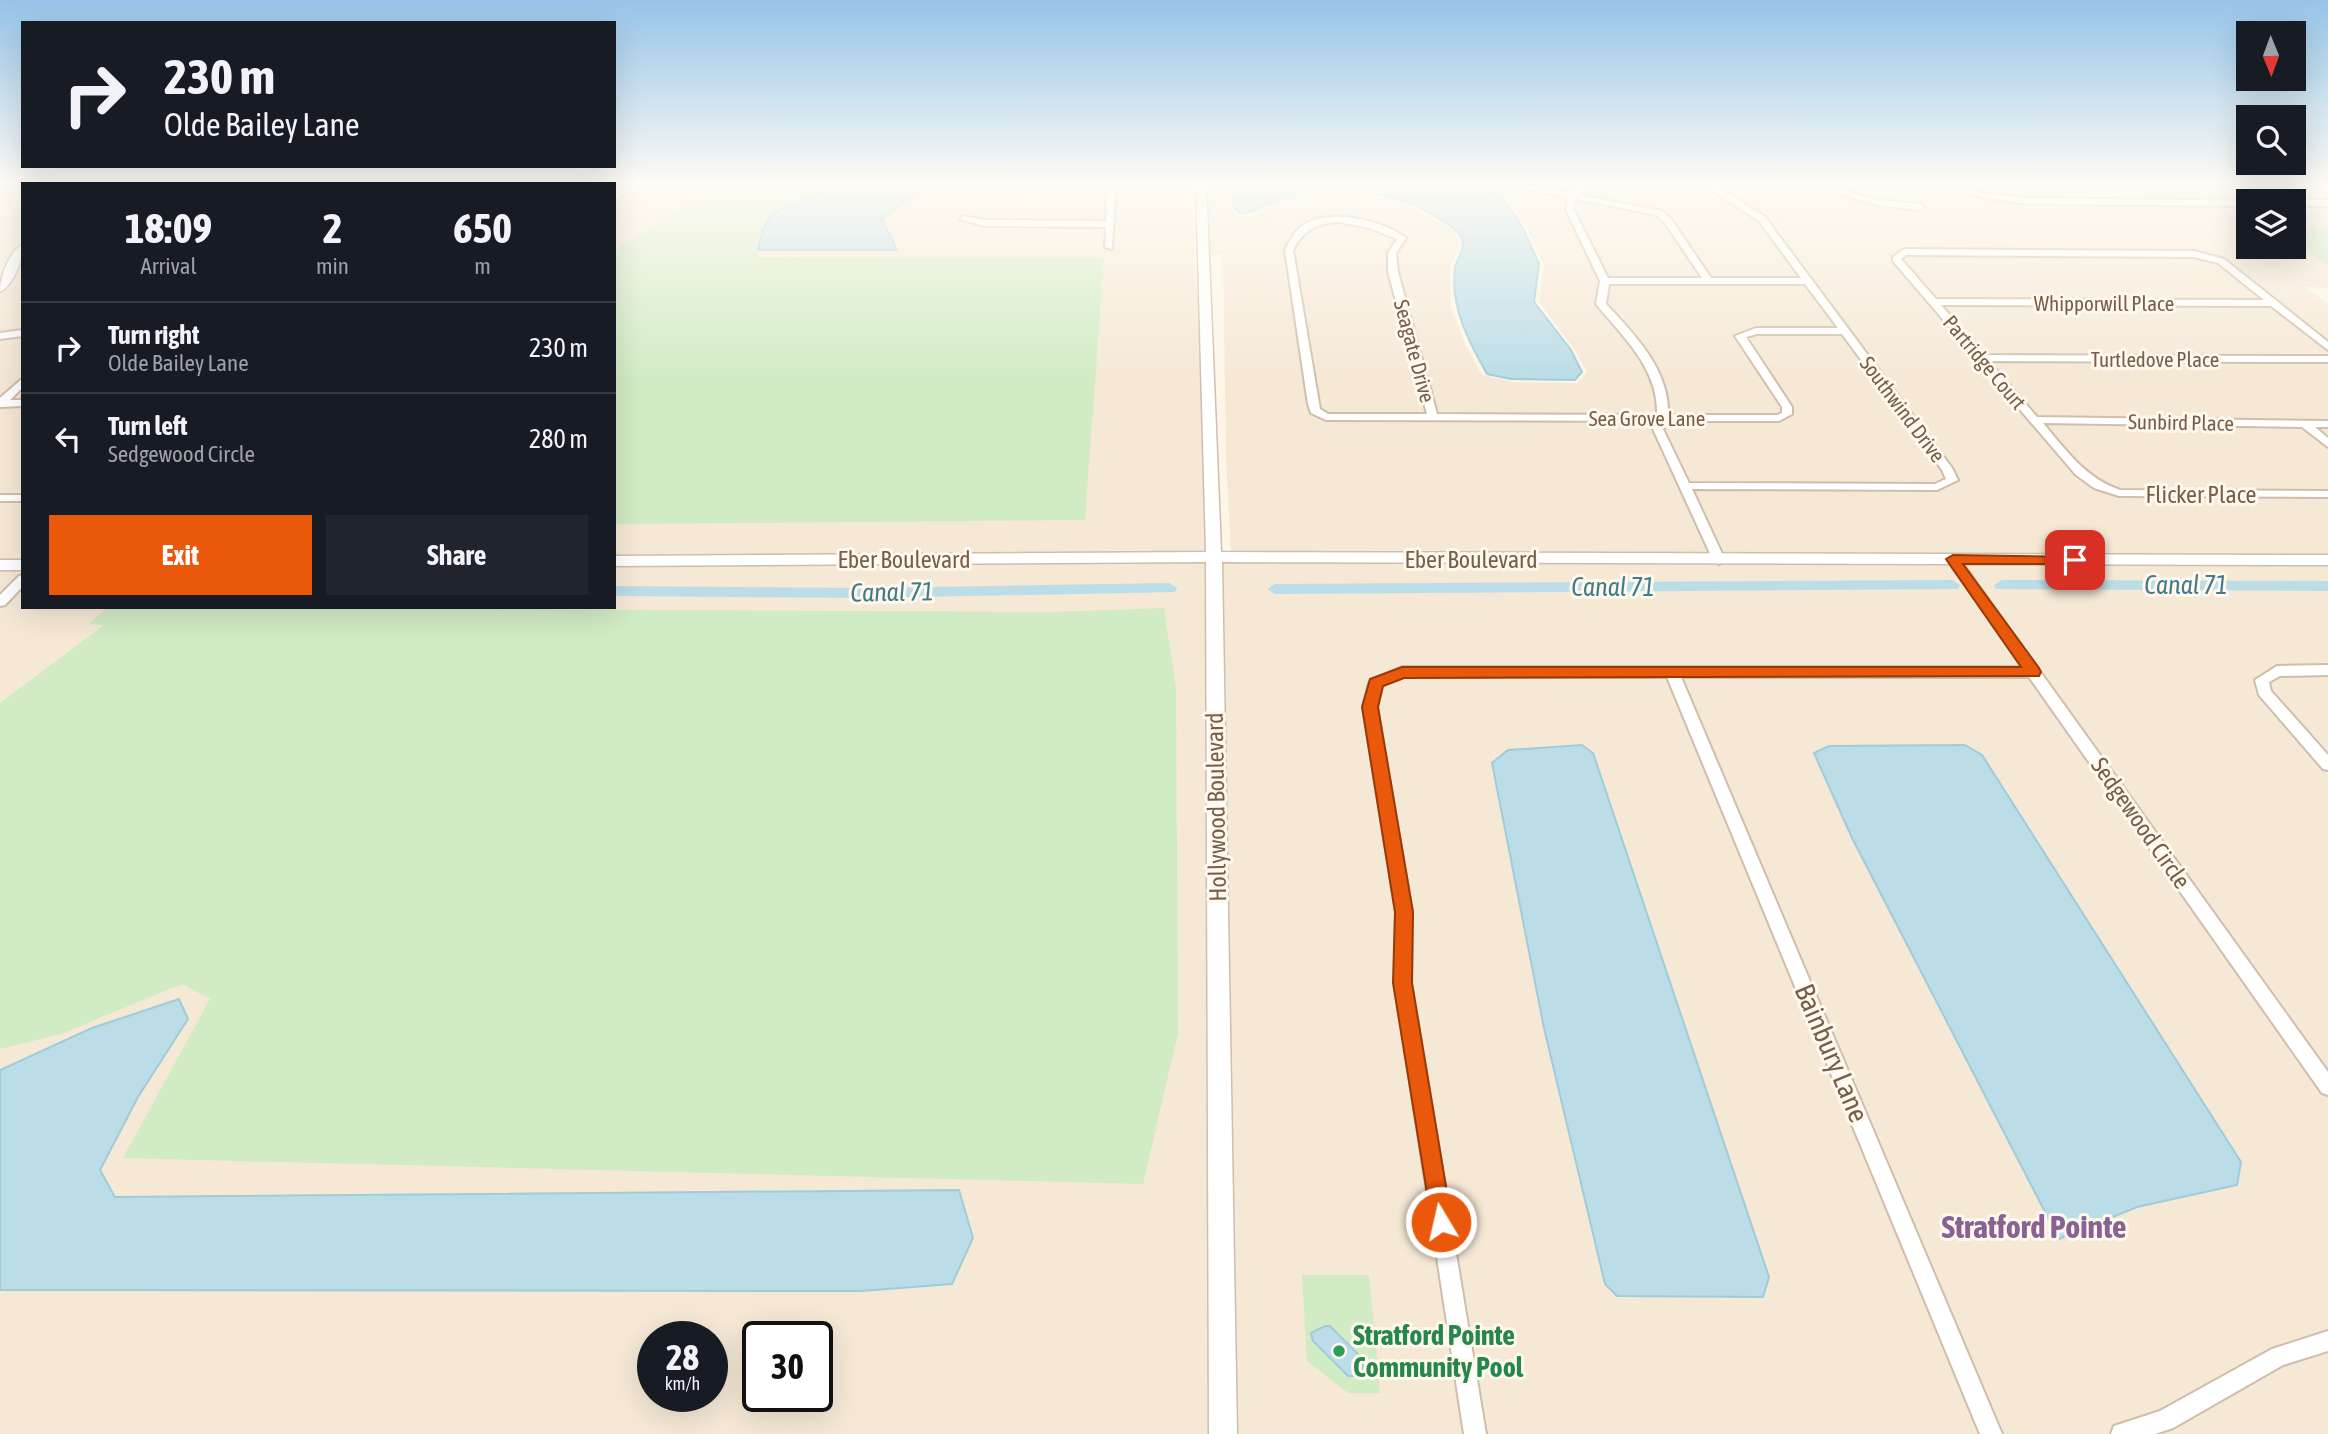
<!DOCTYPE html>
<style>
body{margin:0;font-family:"Asap Condensed",sans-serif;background:#20242c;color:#f1f3f6;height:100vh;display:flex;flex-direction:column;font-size:26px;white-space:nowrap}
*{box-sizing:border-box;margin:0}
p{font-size:23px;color:#9ea1a6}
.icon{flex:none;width:38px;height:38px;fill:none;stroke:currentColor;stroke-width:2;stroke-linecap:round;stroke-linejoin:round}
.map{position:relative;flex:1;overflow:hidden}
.drawer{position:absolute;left:21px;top:182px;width:595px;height:427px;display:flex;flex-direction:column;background:#171b24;border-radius:0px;box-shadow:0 7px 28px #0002}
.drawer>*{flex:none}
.top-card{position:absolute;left:21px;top:21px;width:595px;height:147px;border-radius:0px;box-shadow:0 7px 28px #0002;background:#171b24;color:#f1f3f6;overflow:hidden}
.needle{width:46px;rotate:179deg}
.tools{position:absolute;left:2236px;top:21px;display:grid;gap:14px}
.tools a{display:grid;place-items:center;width:70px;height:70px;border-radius:0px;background:#171b24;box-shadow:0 7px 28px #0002;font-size:35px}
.speed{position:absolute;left:637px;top:1321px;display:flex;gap:14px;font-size:35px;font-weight:700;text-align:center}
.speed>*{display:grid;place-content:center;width:91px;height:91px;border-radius:50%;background:#171b24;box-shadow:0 7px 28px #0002;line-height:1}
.speed small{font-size:18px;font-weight:400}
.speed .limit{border:4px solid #111;border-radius:10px;background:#fff;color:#111}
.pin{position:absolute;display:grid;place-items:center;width:60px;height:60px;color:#fff;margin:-30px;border-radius:14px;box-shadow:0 4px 10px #0006}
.me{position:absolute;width:77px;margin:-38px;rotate:351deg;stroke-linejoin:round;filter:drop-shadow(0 0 5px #0008)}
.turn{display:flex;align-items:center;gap:24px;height:147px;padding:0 28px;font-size:32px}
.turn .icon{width:91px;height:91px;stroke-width:2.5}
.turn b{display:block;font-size:49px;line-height:60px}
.eta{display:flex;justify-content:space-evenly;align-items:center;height:119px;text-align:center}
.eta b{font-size:42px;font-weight:700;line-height:49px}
.button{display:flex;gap:14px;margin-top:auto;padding:14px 28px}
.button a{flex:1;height:80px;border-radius:0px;background:#ea580c;color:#fff;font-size:28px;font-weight:700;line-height:80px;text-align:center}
.button a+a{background:#20242c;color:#f1f3f6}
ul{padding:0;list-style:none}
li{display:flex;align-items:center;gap:21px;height:91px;padding:0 28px;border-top:2px solid #363941}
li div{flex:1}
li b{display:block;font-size:26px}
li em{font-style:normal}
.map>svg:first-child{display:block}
</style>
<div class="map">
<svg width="2328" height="1434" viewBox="0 0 2328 1434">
<rect width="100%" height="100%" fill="#fdf6e7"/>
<path fill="#f5e8d5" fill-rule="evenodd" d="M 0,181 L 1190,181 L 1214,557 L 2328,560 L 2328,1434 L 0,1434 L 0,218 L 11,210 L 0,209 ZM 23,184 L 614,184 L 614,607 L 23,607 ZM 653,1337 L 712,1337 L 712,1396 L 653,1396 ZM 758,1337 L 817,1337 L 817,1396 L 758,1396 Z
M 1205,181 L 1229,181 L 1233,183 L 1228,204 L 1237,215 L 1254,216 L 1281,201 L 1301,196 L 1357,194 L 1388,200 L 1428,215 L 1456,233 L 1459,244 L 1450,267 L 1451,307 L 1466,346 L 1482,375 L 1512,382 L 1577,383 L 1587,372 L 1575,350 L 1539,302 L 1544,264 L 1527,228 L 1505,194 L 1469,181 L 1998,181 L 2024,184 L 2328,184 L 2328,229 L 2294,230 L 2294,201 L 2249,201 L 2249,247 L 2294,247 L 2294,241 L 2328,266 L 2328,288 L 2305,287 L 2328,304 L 2328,555 L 1231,552 L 1226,456 L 1223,255 L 1209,254 Z"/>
<path fill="#d1ebc4" d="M 711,181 L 850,181 L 772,214 L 758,250 L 759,257 L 1104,258 L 1085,520 L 614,524 L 614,251 L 675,214 Z
M 2328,229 L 2328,266 L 2294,241 L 2294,230 Z
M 108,607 L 1050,612 L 1164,608 L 1176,689 L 1178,1033 L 1143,1184 L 123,1158 L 210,999 L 182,984 L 61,1034 L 0,1049 L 0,703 L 104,625 L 89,624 Z
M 1302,1275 L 1369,1275 L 1380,1393 L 1348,1393 L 1307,1361 Z"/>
<path fill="#badde7" stroke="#a0ccd9" stroke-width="2" d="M 850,181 L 1047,181 L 1044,195 L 1014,194 L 1015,185 L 959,186 L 919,192 L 882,219 L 897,250 L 758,250 L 763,230 L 772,214 Z
M 1234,181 L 1345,181 L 1402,189 L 1437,186 L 1462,181 L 1502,195 L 1523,228 L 1539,264 L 1534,302 L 1571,350 L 1582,372 L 1575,380 L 1511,379 L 1487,374 C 1469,342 1450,307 1455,269 C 1456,260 1463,252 1463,244 C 1463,231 1447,225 1438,218 C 1395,190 1332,185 1283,198 C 1266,203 1257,214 1239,213 L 1232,204 L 1237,183 Z
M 2014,181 L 2328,181 L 2328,182 Z
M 1582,745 L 1593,753 L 1769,1277 L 1763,1297 L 1617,1296 L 1605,1284 L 1544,1028 L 1492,763 L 1508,750 Z
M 1965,745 L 1982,755 L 2241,1162 L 2237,1185 L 2137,1207 L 2059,1239 L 1852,838 L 1814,753 L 1829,746 Z
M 179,999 L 188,1019 L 138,1097 L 100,1170 L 115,1197 L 959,1190 L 973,1238 L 952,1284 L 861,1291 L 0,1290 L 0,1070 L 92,1028 Z
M 1325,1326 L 1330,1326 L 1364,1360 L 1362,1371 L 1357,1376 L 1348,1376 L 1313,1341 L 1311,1333 Z"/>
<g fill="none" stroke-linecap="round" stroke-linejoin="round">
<path fill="#badde7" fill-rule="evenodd" d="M 1952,580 L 1960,585 L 1958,589 L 1275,594 L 1267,589 L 1275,584 Z
M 2002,580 L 2328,581 L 2328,591 L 1996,589 L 1994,585 Z
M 1169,583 L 1177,588 L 1175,592 L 871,598 L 614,596 L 614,586 L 871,588 Z"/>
<defs>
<path id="minor" d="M 0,181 L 90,182 L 94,184 L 0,185 Z
M 165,181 L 174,181 L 172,184 L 162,184 Z
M 473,181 L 490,181 L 499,184 L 479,184 Z
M 634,181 L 643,181 L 614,201 L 614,195 Z
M 1108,181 L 1116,181 L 1112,249 L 1105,247 L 1106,227 L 984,226 L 960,219 L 964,216 L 984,220 L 1106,221 Z
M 1490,181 L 1505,181 L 1571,193 L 1586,181 L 1595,181 L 1579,195 L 1662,211 L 1671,219 L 1711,278 L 1801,278 L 1759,221 L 1713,191 L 1691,181 C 1700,181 1705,184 1714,185 C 1722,187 1733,181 1743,181 L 1722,190 L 1765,217 L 1952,468 L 1958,480 L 1937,490 L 1692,489 L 1725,560 L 1719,564 L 1713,560 L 1653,429 L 1655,421 L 1326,420 L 1311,413 L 1308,404 L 1285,250 C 1290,240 1295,230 1305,224 C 1331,208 1384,221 1406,238 L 1396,253 L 1398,272 L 1437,414 L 1657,415 C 1659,369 1623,337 1596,304 L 1600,281 L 1566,210 L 1568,198 ZM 1576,199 L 1656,215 L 1665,223 L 1702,278 L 1608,278 L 1574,210 ZM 1339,222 L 1369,228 L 1397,239 L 1388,253 L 1388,272 L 1427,414 L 1328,414 L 1320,409 L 1293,250 C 1304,230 1316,223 1339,222 ZM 1609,284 L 1805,284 L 1838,328 L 1756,328 L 1735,336 L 1782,407 L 1782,413 L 1777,415 L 1668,415 C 1670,370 1634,334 1606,304 ZM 1757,334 L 1842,334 L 1942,470 L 1946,479 L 1935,484 L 1689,483 L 1663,429 L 1666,421 L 1779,421 L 1792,414 L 1792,407 L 1746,337 Z
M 1799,181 L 1811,181 L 1878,200 L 1920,204 L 1924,207 L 1920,210 L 1877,205 Z
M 1925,181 L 1937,181 L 1981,193 L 2027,198 L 2252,201 L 2249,201 L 2249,206 L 2027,204 L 1981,197 Z
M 2294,200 L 2328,200 L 2328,206 L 2294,206 L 2294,201 L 2291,201 Z
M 1904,249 L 2194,251 L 2224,259 L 2328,342 L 2328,350 L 2271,306 L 1941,305 L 1984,355 L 2328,356 L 2328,362 L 1989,361 L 2037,417 L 2328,421 L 2328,427 L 2315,427 L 2328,438 L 2328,447 L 2302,427 L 2043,423 C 2066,450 2085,478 2120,490 L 2328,491 L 2328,497 L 2119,496 L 2094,488 L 2076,475 L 1893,261 L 1893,257 ZM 1906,255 L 2194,257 L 2218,263 L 2264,300 L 1936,299 L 1901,259 Z
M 23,330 L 23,336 L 0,339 L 0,333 Z
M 23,378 L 23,387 L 10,400 L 23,400 L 23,406 L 0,407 L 0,398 Z
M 0,495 L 23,495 L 23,501 L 0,501 Z
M 1953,555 L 1957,556 L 2328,1072 L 2328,1095 L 2322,1093 L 2029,677 L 1681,677 L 2002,1434 L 1980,1434 L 1667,677 L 1404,677 L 1382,686 L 1377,707 L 1412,912 L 1411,983 L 1486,1434 L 1464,1434 L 1395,983 L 1396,912 L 1363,707 L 1369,683 L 1371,680 L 1402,667 L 2023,667 L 1947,559 Z
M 23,575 L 23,586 L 5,605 L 0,606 L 0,595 L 19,576 Z
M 2328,665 L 2328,675 L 2280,676 L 2269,682 L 2271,691 L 2328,755 L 2328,770 L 2323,769 L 2259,695 L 2255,680 L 2277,666 Z
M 2328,1331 L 2328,1351 L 2283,1365 L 2173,1428 L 2155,1434 L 2111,1434 L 2114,1426 L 2160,1411 L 2272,1349 Z"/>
<path id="tertiary" d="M 88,181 L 99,181 L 97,184 L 85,184 Z
M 1196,181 L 1206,181 L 1221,552 L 2328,555 L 2328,565 L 1222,562 L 1237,1434 L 1209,1434 L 1206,562 L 614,566 L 614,556 L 1206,552 Z
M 23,244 C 23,259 14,285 0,292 C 0,277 9,252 23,244 Z
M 0,560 L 23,560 L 23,570 L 0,570 Z"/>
</defs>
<use href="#minor" stroke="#cfbeac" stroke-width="4"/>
<use href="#tertiary" stroke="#cfbeac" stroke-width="3"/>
<use href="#minor" fill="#fff" fill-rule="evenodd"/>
<use href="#tertiary" fill="#fff" fill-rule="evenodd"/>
</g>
<linearGradient id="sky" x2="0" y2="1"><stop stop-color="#95c4e8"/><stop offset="0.48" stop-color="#fefbf4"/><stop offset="1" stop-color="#fefbf4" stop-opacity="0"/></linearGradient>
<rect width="2328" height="381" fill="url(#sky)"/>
<path fill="#ea580c" stroke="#983908" stroke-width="2" d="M 1953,555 L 2080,557 L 2082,560 L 2075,564 L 1963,564 L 2039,668 L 2041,672 L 2039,676 L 1404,678 L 1383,686 L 1378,707 L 1413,912 L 1412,983 L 1452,1222 L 1449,1230 L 1441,1233 L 1433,1230 L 1393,983 L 1395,912 L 1362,707 L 1370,679 L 1402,667 L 2021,667 L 1946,559 Z"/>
<circle fill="#2e9e5b" stroke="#fff9ed" stroke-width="2.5" cx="1339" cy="1351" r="7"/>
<g text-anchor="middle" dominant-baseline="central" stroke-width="6" stroke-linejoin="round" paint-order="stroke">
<g font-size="21" fill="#775e4a" stroke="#fff9ed">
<text x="2104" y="303">Whipporwill Place</text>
<text transform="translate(1415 351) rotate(75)">Seagate Drive</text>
<text x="2155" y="359">Turtledove Place</text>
<text transform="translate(1985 362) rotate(50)">Partridge Court</text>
<text transform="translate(1903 409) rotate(53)">Southwind Drive</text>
<text x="1647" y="418">Sea Grove Lane</text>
<text transform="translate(2181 422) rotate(1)">Sunbird Place</text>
</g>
<g font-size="24" fill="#775e4a" stroke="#fff9ed">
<text x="2201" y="494">Flicker Place</text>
<text x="904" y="559">Eber Boulevard</text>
<text x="1471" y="559">Eber Boulevard</text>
<text transform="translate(1216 807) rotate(-91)">Hollywood Boulevard</text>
<text transform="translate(2141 823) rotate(55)">Sedgewood Circle</text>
</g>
<g font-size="26" font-style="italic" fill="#437a8b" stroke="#fff9ed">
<text x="2186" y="585">Canal 71</text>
<text x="1613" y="587">Canal 71</text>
<text transform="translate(892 592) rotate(-1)">Canal 71</text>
</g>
<g font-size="28" fill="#775e4a" stroke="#fff9ed">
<text transform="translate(1832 1053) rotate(67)">Bainbury Lane</text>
</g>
<g font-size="28" font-weight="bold" fill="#27864d" stroke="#fff9ed" text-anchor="start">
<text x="1353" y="1335">Stratford Pointe<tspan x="1353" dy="32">Community Pool</tspan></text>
</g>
<g font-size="32" font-weight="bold" fill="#876293" stroke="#fff9ed">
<text x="2034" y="1226">Stratford Pointe</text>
</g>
</g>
</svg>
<div class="tools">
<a><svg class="needle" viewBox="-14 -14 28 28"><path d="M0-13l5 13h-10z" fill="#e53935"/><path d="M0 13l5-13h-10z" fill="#9ea1a6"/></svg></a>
<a><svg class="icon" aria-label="search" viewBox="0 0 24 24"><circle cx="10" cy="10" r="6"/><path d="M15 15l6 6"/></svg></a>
<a><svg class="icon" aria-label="layers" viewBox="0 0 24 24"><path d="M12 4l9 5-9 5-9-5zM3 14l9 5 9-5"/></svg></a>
</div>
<div class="speed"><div>28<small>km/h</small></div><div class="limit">30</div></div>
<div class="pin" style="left:2075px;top:560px;background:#d93025"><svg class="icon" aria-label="arrive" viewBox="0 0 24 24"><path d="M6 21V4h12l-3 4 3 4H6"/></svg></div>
<svg class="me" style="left:1441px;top:1222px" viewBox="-20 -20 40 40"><circle r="17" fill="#ea580c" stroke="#fff" stroke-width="3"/><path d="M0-11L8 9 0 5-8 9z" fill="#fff"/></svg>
<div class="top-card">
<div class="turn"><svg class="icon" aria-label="right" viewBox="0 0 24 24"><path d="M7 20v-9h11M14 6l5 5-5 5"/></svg><div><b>230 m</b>Olde Bailey Lane</div></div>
</div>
<section class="drawer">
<div class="eta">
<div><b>18:09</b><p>Arrival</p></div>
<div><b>2</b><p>min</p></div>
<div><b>650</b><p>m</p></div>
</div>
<ul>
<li><svg class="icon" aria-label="right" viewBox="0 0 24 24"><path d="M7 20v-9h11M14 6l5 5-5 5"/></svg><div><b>Turn right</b><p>Olde Bailey Lane</p></div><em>230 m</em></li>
<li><svg class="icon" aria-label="left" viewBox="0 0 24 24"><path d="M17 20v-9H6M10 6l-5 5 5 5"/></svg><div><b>Turn left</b><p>Sedgewood Circle</p></div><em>280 m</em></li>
</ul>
<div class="button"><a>Exit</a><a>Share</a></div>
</section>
</div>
